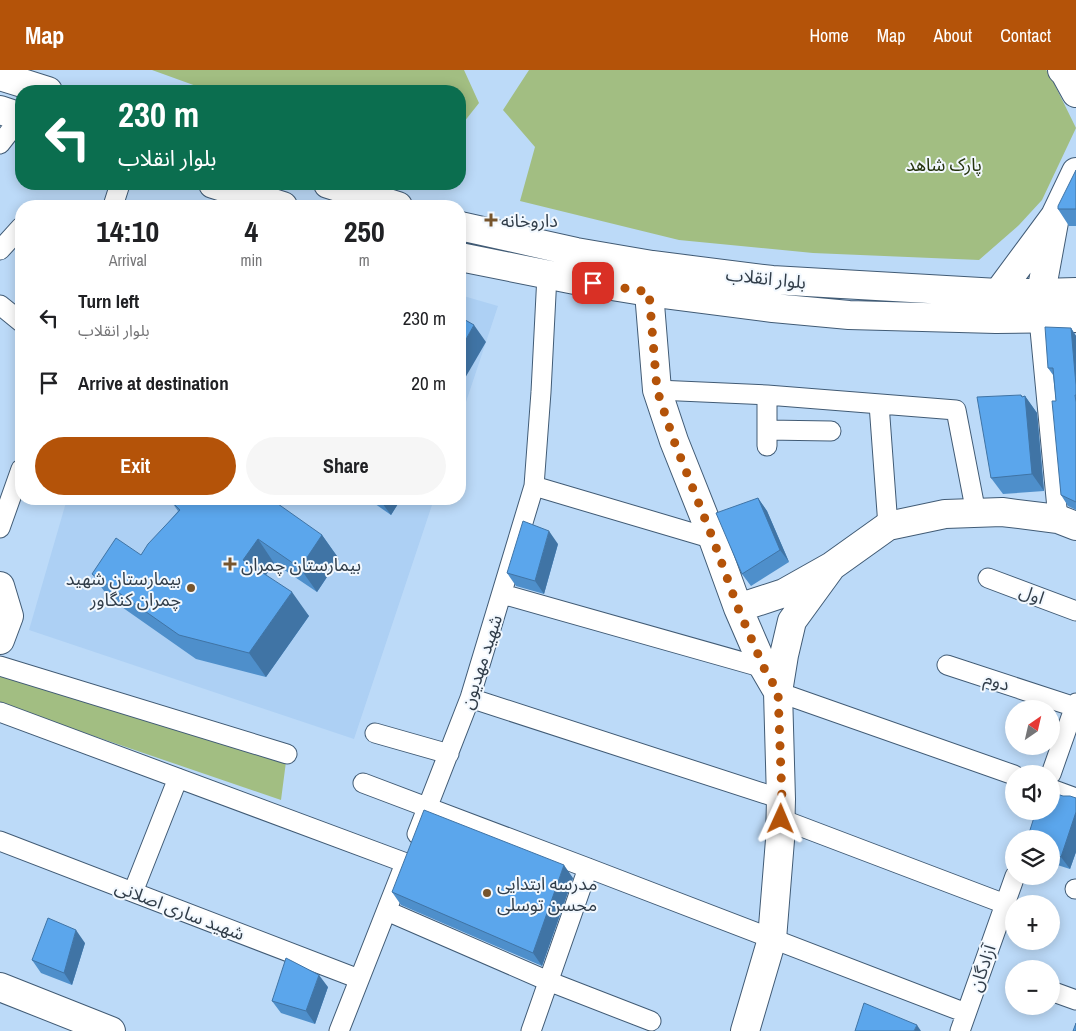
<!DOCTYPE html>
<meta charset="utf-8">
<style>
body{margin:0;font-family:"Archivo Narrow","Noto Sans Arabic",sans-serif;background:#f6f6f6;color:#202124;height:100vh;display:flex;flex-direction:column;font-size:19px;white-space:nowrap}
*{box-sizing:border-box;margin:0}
p{font-size:16px;color:#757577}
.icon{flex:none;width:28px;height:28px;fill:none;stroke:currentColor;stroke-width:2;stroke-linecap:round;stroke-linejoin:round}
.map{position:relative;flex:1;overflow:hidden}
.panel{position:absolute;left:15px;top:130px;width:451px;height:305px;display:flex;flex-direction:column;background:#fff;border-radius:20px;box-shadow:0 2px 12px #0003}
.panel>*{flex:none}
.top-card{position:absolute;left:15px;top:15px;width:451px;height:105px;border-radius:20px;box-shadow:0 2px 12px #0003;background:#0b6e4f;color:#fff;overflow:hidden}
.needle{width:32px;rotate:34deg}
.fabs{position:absolute;left:1005px;top:630px;display:grid;gap:10px}
.fabs a{display:grid;place-items:center;width:55px;height:55px;border-radius:50%;background:#fff;box-shadow:0 2px 12px #0003;font-size:25px}
.pin{position:absolute;display:grid;place-items:center;width:42px;height:42px;color:#fff;margin:-21px;border-radius:10px;box-shadow:0 2px 8px #0006}
.me{position:absolute;width:55px;margin:-28px;rotate:1deg;stroke-linejoin:round;filter:drop-shadow(0 0 4px #0008)}
.turn{display:flex;align-items:center;gap:18px;height:105px;padding:0 20px;font-size:22px}
.turn .icon{width:65px;height:65px;stroke-width:2.5}
.turn b{display:block;font-size:35px;line-height:42px}
.eta{display:flex;justify-content:space-evenly;align-items:center;height:85px;text-align:center}
.eta b{font-size:30px;font-weight:700;line-height:35px}
.cta{display:flex;gap:10px;margin-top:auto;padding:10px 20px}
.cta a{flex:1;height:58px;border-radius:30px;background:#b45309;color:#fff;font-size:20px;font-weight:700;line-height:58px;text-align:center}
.cta a+a{background:#f6f6f6;color:#202124}
ul{padding:0;list-style:none}
li{display:flex;align-items:center;gap:15px;height:65px;padding:0 20px}
li div{flex:1}
li b{display:block;font-size:19px}
li em{font-style:normal}
header{display:flex;align-items:center;gap:30px;box-sizing:border-box;height:70px;padding:0 25px;background:#b45309;color:#fff}
header strong{font-size:24px}
nav{display:flex;gap:28px;margin-inline-start:auto;font-size:18px}
.map>svg:first-child{display:block}
</style>
<header>
<strong>Map</strong>
<nav><a>Home</a><a>Map</a><a>About</a><a>Contact</a></nav>
</header>
<div class="map">
<svg width="1076" height="961" viewBox="0 0 1076 961">
<rect width="100%" height="100%" fill="#bcdaf8"/>
<path fill="#add0f4" d="M 460,225 L 498,236 L 460,350 Z
M 67,429 L 434,429 L 354,669 L 29,560 Z"/>
<path fill="#a2be82" d="M 152,0 L 464,0 L 479,33 L 460,57 L 460,21 L 210,21 Z
M 529,0 L 1046,0 L 1049,3 L 1076,58 L 1042,130 L 1019,155 L 979,190 L 813,183 L 679,170 L 520,131 L 535,77 L 503,40 Z
M 0,602 L 287,684 L 281,730 L 0,634 Z"/>
<g fill="none" stroke-linecap="round" stroke-linejoin="round">
<defs>
<path id="street" d="M 0,74 L 21,47
M 113,136 L 120,114
M 0,180 L 21,157
M 0,235 L 21,252
M 1039,249 L 1058,449
M 657,320 L 767,325 L 956,340 L 976,443
M 767,325 L 767,376
M 879,334 L 888,456
M 767,360 L 831,361
M 534,416 L 713,469
M 0,458 L 21,399
M 988,508 L 1076,541
M 502,524 L 764,598
M 947,595 L 1075,637
M 0,596 L 287,684
M 778,622 L 1014,705
M 470,628 L 781,729
M 0,642 L 406,793
M 375,663 L 449,684
M 1051,704 L 1076,633
M 363,713 L 588,798 L 966,943
M 1051,719 L 1076,728
M 781,749 L 1005,834
M 417,764 L 470,628 L 534,416 L 541,322 L 547,205
M 0,771 L 359,909
M 1075,819 L 1076,819
M 133,822 L 178,708
M 387,841 L 548,911 L 651,951
M 1051,921 L 1076,930
M 339,961 L 402,801
M 531,961 L 588,798
M 960,961 L 1015,806"/>
<path id="secondary" d="M 1062,0 L 1065,3 L 1076,23
M 649,222 L 657,320 L 674,371 L 713,469 L 738,538 L 764,598 L 778,622 L 781,729 L 780,770 L 772,869 L 745,961
M 996,244 L 998,223 L 1055,146 L 1076,102
M 1040,245 L 1041,223 L 1054,152
M 832,496 L 888,456 L 945,444 L 1002,442 L 1058,449 L 1076,456
M 0,516 L 9,546 L 0,570
M 738,538 L 784,523 L 832,496 L 792,551 L 784,585 L 778,622
M 0,917 L 111,961"/>
<path id="primary" d="M 0,6 L 48,21
M 0,40 L 21,47
M 213,114 L 283,136
M 328,114 L 398,136
M 460,156 L 576,182 L 652,195 L 772,210 L 998,223 L 1041,223 L 1076,222
M 460,187 L 575,210 L 649,222 L 773,238 L 849,245 L 996,249 L 1076,248"/>
</defs>
<use href="#street" stroke="#415b75" stroke-width="21"/>
<use href="#secondary" stroke="#415b75" stroke-width="30"/>
<use href="#primary" stroke="#415b75" stroke-width="30"/>
<use href="#street" stroke="#fff" stroke-width="19"/>
<use href="#secondary" stroke="#fff" stroke-width="28"/>
<use href="#primary" stroke="#fff" stroke-width="28"/>
</g>
<path fill="#4e8fcb" d="M 1076,100 L 1076,156 L 1069,156 L 1058,139 Z
M 1071,258 L 1076,266 L 1076,440 L 1068,436 L 1061,425 L 1056,331 L 1053,305 L 1048,298 Z
M 1025,326 L 1037,343 L 1044,421 L 1003,424 L 991,408 L 1023,327 Z
M 758,428 L 767,441 L 789,492 L 751,516 L 742,504 Z
M 368,429 L 401,429 L 391,445 Z
M 171,431 L 322,465 L 339,489 L 317,522 L 274,493 L 266,505 L 309,546 L 266,607 L 196,589 L 109,528 L 92,504 L 141,485 L 178,441 Z
M 558,474 L 544,524 L 516,516 L 507,503 Z
M 1063,726 L 1076,728 L 1076,782 L 1070,799 L 1051,793 L 1051,769 Z
M 573,808 L 542,896 L 401,835 L 392,822 Z
M 85,873 L 72,915 L 41,903 L 32,890 Z
M 328,917 L 315,954 L 281,943 L 272,931 Z"/>
<path fill="#4074a5" d="M 474,255 L 486,272 L 461,315 L 460,314 L 460,280 Z
M 1071,258 L 1076,266 L 1076,315 Z
M 1021,325 L 1025,330 L 1025,326 L 1037,343 L 1044,421 L 1032,404 Z
M 758,428 L 767,441 L 789,492 L 780,480 Z
M 379,429 L 401,429 L 391,445 Z
M 549,461 L 558,474 L 544,524 L 535,511 Z
M 322,465 L 339,489 L 317,522 L 300,498 Z
M 258,469 L 274,493 L 260,514 L 243,490 Z
M 292,522 L 309,546 L 266,607 L 249,583 Z
M 1076,742 L 1076,782 L 1070,799 L 1061,787 Z
M 564,795 L 573,808 L 542,896 L 533,883 Z
M 76,860 L 85,873 L 72,915 L 64,903 Z
M 319,905 L 328,917 L 315,954 L 306,941 Z
M 917,955 L 921,961 L 914,961 Z"/>
<path fill="#5ba6ec" stroke="#4074a5" d="M 1076,100 L 1076,139 L 1058,139 L 1058,136 Z
M 183,133 L 194,136 L 183,136 Z
M 460,247 L 474,255 L 460,280 Z
M 1045,257 L 1071,258 L 1076,315 L 1076,325 L 1075,325 L 1076,332 L 1076,432 L 1061,425 L 1052,331 L 1056,331 L 1053,298 L 1048,298 Z
M 1021,325 L 1022,327 L 1025,326 L 1032,404 L 991,408 L 977,327 Z
M 758,428 L 780,480 L 742,504 L 716,443 Z
M 172,429 L 271,429 L 322,465 L 300,498 L 258,469 L 243,490 L 292,522 L 249,583 L 179,565 L 92,504 L 116,468 L 141,485 L 148,474 L 180,440 L 171,431 Z
M 523,451 L 549,461 L 535,511 L 507,503 Z
M 1051,722 L 1063,726 L 1070,726 L 1076,728 L 1076,742 L 1061,787 L 1051,783 L 1051,769 L 1025,769 L 1030,760 L 1036,741 L 1051,741 Z
M 424,740 L 564,795 L 533,883 L 392,822 Z
M 48,848 L 76,860 L 64,903 L 32,890 Z
M 286,888 L 319,905 L 306,941 L 272,931 Z
M 864,933 L 917,955 L 914,961 L 855,961 Z
M 1076,953 L 1076,961 L 1073,961 Z"/>
<g fill="none" stroke-linecap="round" stroke-linejoin="round">
<path stroke="#b45309" stroke-width="9" stroke-dasharray="0 16.2" d="M 593,213 L 649,222 L 657,320 L 674,371 L 713,469 L 738,538 L 764,598 L 778,622 L 782,729 L 781,749"/>
</g>
<g fill="#77552d" stroke="#f2f8fe" stroke-width="2">
<path d="M488.5 142.5h5v5h5v5h-5v5h-5v-5h-5v-5h5z"/>
<path d="M227.5 486.5h5v5h5v5h-5v5h-5v-5h-5v-5h5z"/>
<circle cx="191" cy="518" r="5"/>
<circle cx="487" cy="823" r="5"/>
</g>
<g text-anchor="middle" dominant-baseline="central" stroke-width="4" stroke-linejoin="round" paint-order="stroke">
<g font-size="18" fill="#24330d" stroke="#f2f8fe">
<text x="944" y="94">پارک شاهد</text>
</g>
<g font-size="18" fill="#313d49" stroke="#f2f8fe" text-anchor="start">
<text x="501" y="150">داروخانه</text>
<text x="241" y="494">بیمارستان چمران</text>
<text x="181" y="508" text-anchor="end">بیمارستان شهید<tspan x="181" dy="21">چمران کنگاور</tspan></text>
<text x="497" y="813">مدرسه ابتدایی<tspan x="497" dy="21">محسن توسلی</tspan></text>
</g>
<g font-size="18" fill="#313d49" stroke="#f2f8fe">
<text transform="translate(766 208) rotate(6)">بلوار انقلاب</text>
<text transform="translate(1032 524) rotate(20)">اول</text>
<text transform="translate(481 592) rotate(-72)">شهید مهدیون</text>
<text transform="translate(997 611) rotate(18)">دوم</text>
<text transform="translate(180 840) rotate(21)">شهید ساری اصلانی</text>
<text transform="translate(982 898) rotate(-71)">آزادگان</text>
</g>
</g>
</svg>
<div class="fabs">
<a><svg class="needle" viewBox="-14 -14 28 28"><path d="M0-13l5 13h-10z" fill="#e53935"/><path d="M0 13l5-13h-10z" fill="#757577"/></svg></a>
<a><svg class="icon" aria-label="sound" viewBox="0 0 24 24"><path d="M4 9h4l5-4v14l-5-4H4zM17 9q2 3 0 6"/></svg></a>
<a><svg class="icon" aria-label="layers" viewBox="0 0 24 24"><path d="M12 4l9 5-9 5-9-5zM3 14l9 5 9-5"/></svg></a>
<a>+</a>
<a>−</a>
</div>
<div class="pin" style="left:593px;top:213px;background:#d93025"><svg class="icon" aria-label="arrive" viewBox="0 0 24 24"><path d="M6 21V4h12l-3 4 3 4H6"/></svg></div>
<svg class="me" style="left:781px;top:749px" viewBox="-20 -20 40 40"><path d="M0-17L14 15 0 8-14 15z" fill="#b45309" stroke="#fff" stroke-width="4"/></svg>
<div class="top-card">
<div class="turn"><svg class="icon" aria-label="left" viewBox="0 0 24 24"><path d="M17 20v-9H6M10 6l-5 5 5 5"/></svg><div><b>230 m</b>بلوار انقلاب</div></div>
</div>
<section class="panel">
<div class="eta">
<div><b>14:10</b><p>Arrival</p></div>
<div><b>4</b><p>min</p></div>
<div><b>250</b><p>m</p></div>
</div>
<ul>
<li><svg class="icon" aria-label="left" viewBox="0 0 24 24"><path d="M17 20v-9H6M10 6l-5 5 5 5"/></svg><div><b>Turn left</b><p>بلوار انقلاب</p></div><em>230 m</em></li>
<li><svg class="icon" aria-label="arrive" viewBox="0 0 24 24"><path d="M6 21V4h12l-3 4 3 4H6"/></svg><div><b>Arrive at destination</b></div><em>20 m</em></li>
</ul>
<div class="cta"><a>Exit</a><a>Share</a></div>
</section>
</div>
